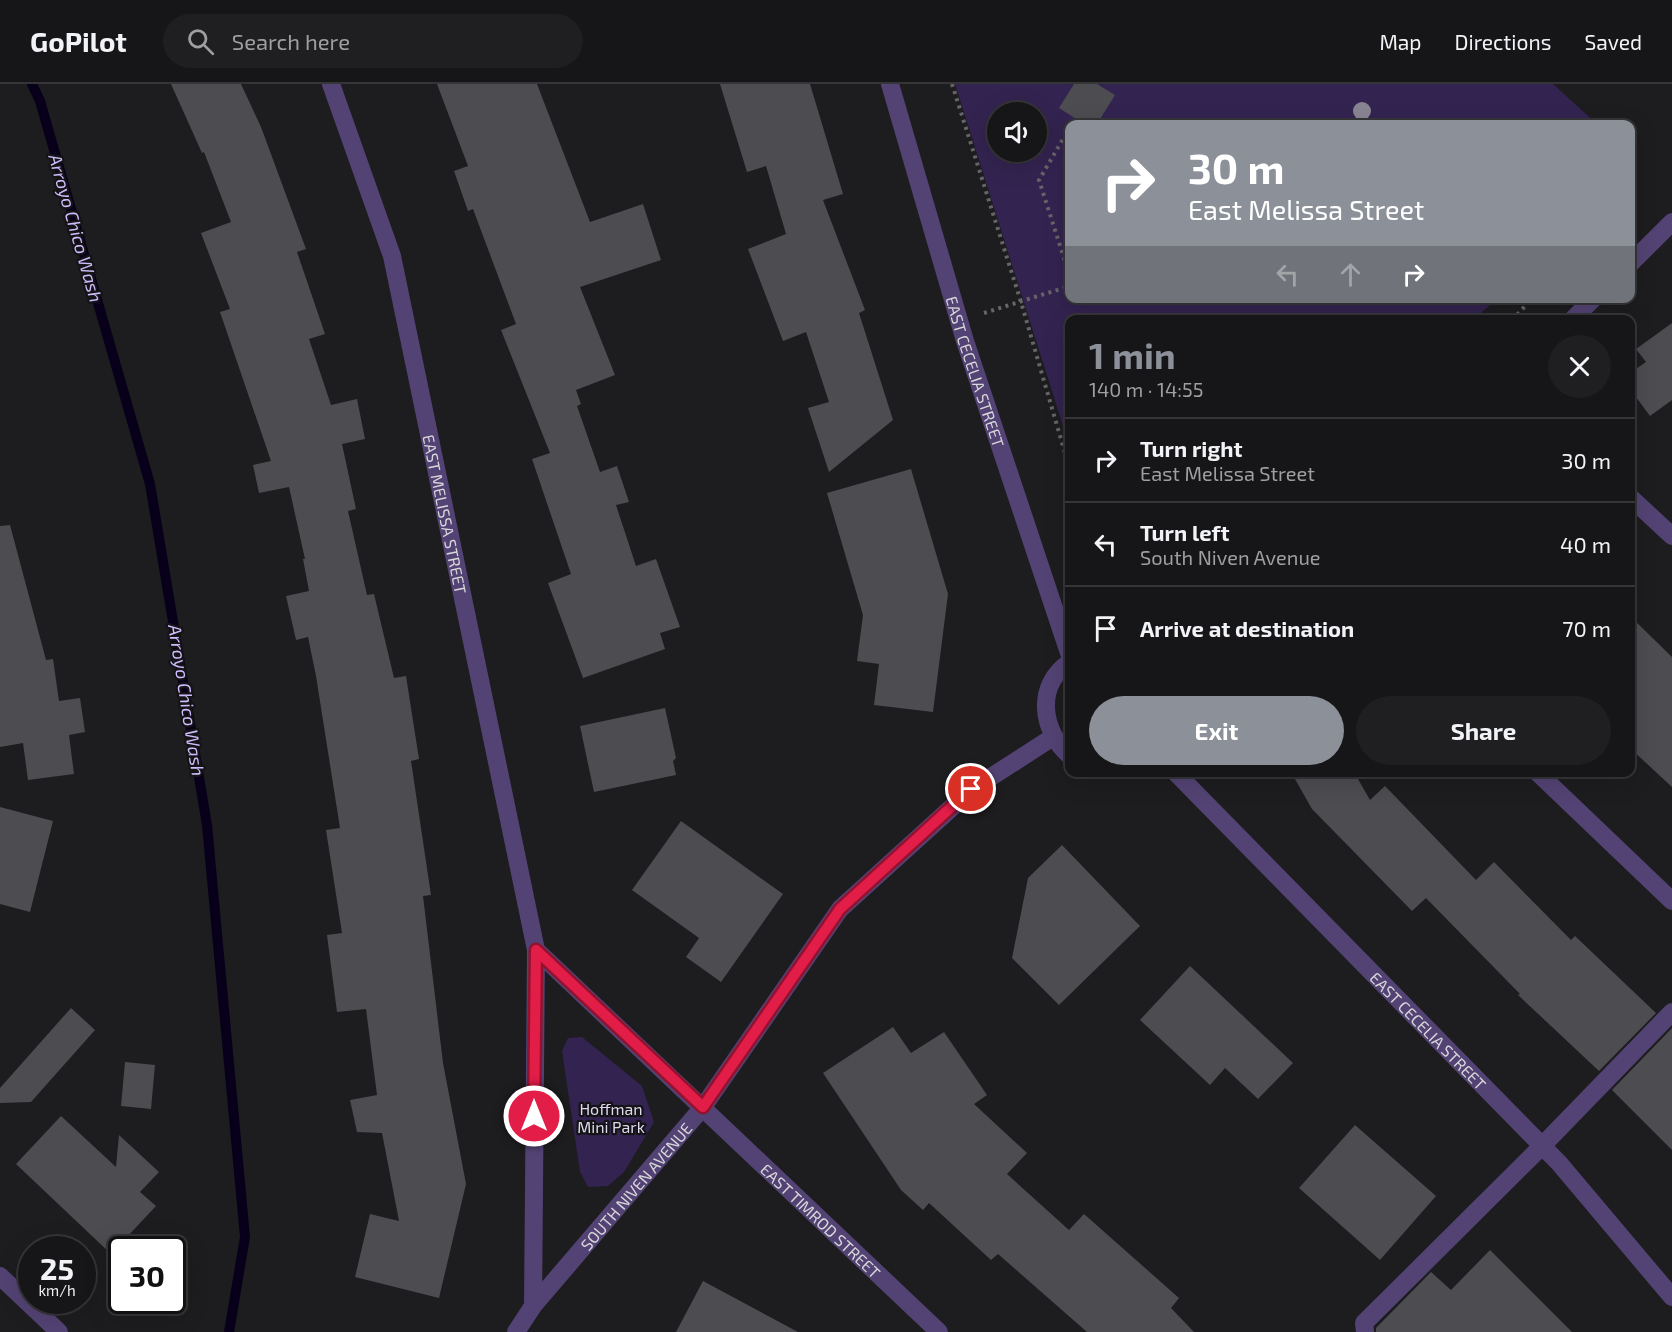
<!DOCTYPE html>
<meta charset="utf-8">
<style>
body{margin:0;font-family:"Exo 2",sans-serif;background:#1f1e20;color:#f1f3f6;height:100vh;display:flex;flex-direction:column;font-size:22px;white-space:nowrap}
*{box-sizing:border-box;margin:0}
p{font-size:20px;color:#9e9fa1}
.icon{flex:none;width:33px;height:33px;fill:none;stroke:currentColor;stroke-width:2;stroke-linecap:round;stroke-linejoin:round}
.map{position:relative;flex:1;overflow:hidden}
.sheet{position:absolute;left:1065px;top:231px;width:570px;height:462px;display:flex;flex-direction:column;background:#161517;border-radius:12px;box-shadow:0 6px 24px #0002,0 0 0 2px #353436}
.sheet>*{flex:none}
.banner{position:absolute;left:1065px;top:36px;width:570px;height:183px;border-radius:12px;box-shadow:0 6px 24px #0002,0 0 0 2px #353436;background:#8c9099;color:#fff;overflow:hidden}
.buttons{position:absolute;left:987px;top:18px;display:grid;gap:12px}
.buttons a{display:grid;place-items:center;width:60px;height:60px;border-radius:50%;background:#161517;box-shadow:0 6px 24px #0002,0 0 0 2px #353436;font-size:30px}
.speed{position:absolute;left:18px;top:1152px;display:flex;gap:12px;font-size:30px;font-weight:700;text-align:center}
.speed>*{display:grid;place-content:center;width:78px;height:78px;border-radius:50%;background:#161517;box-shadow:0 6px 24px #0002,0 0 0 2px #353436;line-height:1}
.speed small{font-size:15px;font-weight:400}
.speed .limit{border:3px solid #111;border-radius:9px;background:#fff;color:#111}
.pin{position:absolute;display:grid;place-items:center;width:51px;height:51px;color:#fff;margin:-26px;border:3px solid #fff;border-radius:50%;box-shadow:0 2px 6px #0007}
.me{position:absolute;width:66px;margin:-33px;rotate:0deg;stroke-linejoin:round;filter:drop-shadow(0 0 4px #0008)}
.turn{display:flex;align-items:center;gap:21px;height:126px;padding:0 24px;font-size:27px}
.turn .icon{width:78px;height:78px;stroke-width:2.5}
.turn b{display:block;font-size:42px;line-height:51px}
.lanes{display:flex;align-items:center;height:57px;padding:0 24px;background:#0003;justify-content:center;gap:30px;direction:ltr}
.lanes .off{opacity:.35}
.round{display:grid;place-items:center;flex:none;width:63px;height:63px;border-radius:32px;background:#1f1e20}
.headline{display:flex;align-items:center;justify-content:space-between;height:102px;padding:0 24px}
h1{font-size:36px;font-weight:700;line-height:45px;color:#8c9099}
.cta{display:flex;gap:12px;margin-top:auto;padding:12px 24px}
.cta a{flex:1;height:69px;border-radius:36px;background:#8c9099;color:#fff;font-size:24px;font-weight:700;line-height:69px;text-align:center}
.cta a+a{background:#1f1e20;color:#f1f3f6}
ul{padding:0;list-style:none}
li{display:flex;align-items:center;gap:18px;height:84px;padding:0 24px;border-top:2px solid #353436}
li div{flex:1}
li b{display:block;font-size:22px}
li em{font-style:normal}
header{display:flex;align-items:center;gap:36px;box-sizing:border-box;height:84px;padding:0 30px;background:#161517;border-bottom:2px solid #353436}
header strong{font-size:28px}
nav{display:flex;gap:33px;margin-inline-start:auto;font-size:21px}
.search{width:420px;height:54px;background:#1f1e20;display:flex;align-items:center;gap:15px;box-sizing:border-box;padding:0 21px;border-radius:33px;color:#9e9fa1;font-size:22px}
.map>svg:first-child{display:block}
</style>
<header>
<strong>GoPilot</strong>
<div class="search"><svg class="icon" aria-label="search" viewBox="0 0 24 24"><circle cx="10" cy="10" r="6"/><path d="M15 15l6 6"/></svg>Search here</div>
<nav><a>Map</a><a>Directions</a><a>Saved</a></nav>
</header>
<div class="map">
<svg width="1672" height="1248" viewBox="0 0 1672 1248">
<rect width="100%" height="100%" fill="#1d1c1f"/>
<path fill="#332350" fill-rule="evenodd" d="M 955,0 L 1553,0 L 1597,40 L 1070,40 L 1070,214 L 1497,215 L 1474,235 L 1070,236 L 1069,361 ZM 998,28 L 1036,28 L 1036,68 L 998,68 Z
M 582,953 L 642,1002 L 654,1038 L 624,1088 L 608,1102 L 588,1103 L 580,1088 L 562,967 L 568,954 Z"/>
<g fill="none" stroke-linecap="round" stroke-linejoin="round">
<path stroke="#08001b" stroke-width="10" d="M 32,0 L 40,17 L 150,400 L 207,741 L 245,1153 L 229,1248"/>
</g>
<path fill="#4d4c50" d="M 171,0 L 241,0 L 261,43 L 306,165 L 297,168 L 325,250 L 309,255 L 331,321 L 357,315 L 365,355 L 342,360 L 356,425 L 348,427 L 367,511 L 374,510 L 394,594 L 406,592 L 419,675 L 411,677 L 431,811 L 423,812 L 443,979 L 466,1100 L 439,1214 L 355,1193 L 370,1130 L 399,1137 L 382,1049 L 357,1048 L 350,1016 L 377,1011 L 366,925 L 337,928 L 327,851 L 342,849 L 326,746 L 340,744 L 316,592 L 308,553 L 296,556 L 286,512 L 309,507 L 303,475 L 305,475 L 289,403 L 259,409 L 253,381 L 271,377 L 220,228 L 230,225 L 201,149 L 231,138 L 204,68 L 202,69 Z
M 437,0 L 537,0 L 590,138 L 643,120 L 661,176 L 580,203 L 615,291 L 576,306 L 581,320 L 577,322 L 600,388 L 617,382 L 629,418 L 616,421 L 636,482 L 656,475 L 680,543 L 660,549 L 665,565 L 583,594 L 548,499 L 571,490 L 532,375 L 550,369 L 501,246 L 516,240 L 473,125 L 468,127 L 454,87 L 468,82 Z
M 720,0 L 810,0 L 843,110 L 823,116 L 865,226 L 859,229 L 893,336 L 829,388 L 808,324 L 829,318 L 806,248 L 783,257 L 748,165 L 786,150 L 766,82 L 747,88 Z
M 1074,0 L 1097,0 L 1115,11 L 1097,40 L 1084,40 L 1059,24 Z
M 1672,239 L 1672,316 L 1650,332 L 1630,305 L 1630,289 L 1646,278 L 1636,265 Z
M 911,385 L 948,510 L 933,628 L 874,621 L 879,580 L 857,577 L 863,531 L 827,409 Z
M 10,441 L 46,576 L 53,575 L 59,617 L 80,614 L 85,648 L 69,651 L 74,690 L 28,696 L 23,659 L 0,663 L 0,442 Z
M 1630,532 L 1672,573 L 1672,703 L 1630,664 Z
M 665,624 L 676,674 L 673,677 L 676,691 L 594,708 L 580,642 Z
M 1291,688 L 1354,688 L 1370,716 L 1385,702 L 1476,796 L 1494,778 L 1571,856 L 1575,852 L 1656,929 L 1599,987 L 1518,911 L 1520,910 L 1426,814 L 1412,827 L 1312,725 Z
M 0,723 L 53,737 L 30,828 L 0,820 Z
M 681,737 L 783,810 L 721,898 L 686,873 L 699,854 L 632,806 Z
M 1062,761 L 1140,842 L 1059,921 L 1012,874 L 1028,794 Z
M 1190,882 L 1293,979 L 1258,1015 L 1225,984 L 1210,1001 L 1140,936 Z
M 71,924 L 95,946 L 31,1018 L 0,1019 L 0,1004 Z
M 893,943 L 911,969 L 944,948 L 987,1011 L 974,1020 L 1027,1069 L 1007,1090 L 1069,1146 L 1084,1130 L 1179,1214 L 1171,1224 L 1194,1248 L 1087,1248 L 998,1170 L 991,1176 L 929,1119 L 923,1126 L 901,1106 L 823,989 Z
M 1672,944 L 1672,1066 L 1612,1006 Z
M 125,978 L 155,981 L 151,1025 L 121,1022 Z
M 61,1032 L 116,1083 L 119,1051 L 159,1088 L 140,1108 L 156,1122 L 111,1170 L 16,1080 Z
M 1355,1041 L 1436,1112 L 1380,1176 L 1299,1104 Z
M 1490,1166 L 1572,1248 L 1376,1248 L 1376,1244 L 1431,1188 L 1451,1206 Z
M 703,1197 L 798,1248 L 676,1248 Z"/>
<g fill="none" stroke-linecap="round" stroke-linejoin="round">
<path stroke="#656467" stroke-width="4" stroke-dasharray="3 4.5" stroke-linecap="butt" d="M 952,0 L 1021,218 L 1070,386
M 1071,40 L 1074,34
M 1070,43 L 1039,96 L 1070,193
M 984,229 L 1070,202
M 1512,236 L 1533,214"/>
<path stroke="#534374" stroke-width="18" d="M 1537,688 L 1672,817
M 1365,1248 L 1364,1239 L 1541,1063 L 1672,928"/>
<g stroke="#534374" stroke-width="18">
<path id="s1" d="M 331,0 L 392,172 L 536,866 L 939,1248"/>
<path id="s2" d="M 890,0 L 965,257 L 1070,572"/>
<path d="M 1630,180 L 1672,138"/>
<path d="M 1572,236 L 1594,214"/>
<path d="M 1630,413 L 1672,452"/>
<path d="M 1070,578 C 1035,601 1041,647 1070,672"/>
<path id="s3" d="M 1175,688 L 1559,1079 L 1672,1213"/>
<path d="M 0,1192 L 59,1248"/>
<path d="M 533,1222 L 536,866"/>
<path id="s4" d="M 516,1248 L 533,1222 L 703,1023 L 840,825 L 971,706 L 1053,653"/>
</g>
</g>
<circle fill="#888491" cx="1362" cy="27" r="9"/>
<g fill="none" stroke-linecap="round" stroke-linejoin="round">
<defs>
<path id="route" d="M 534,1032 L 536,866 L 703,1023 L 840,825 L 971,705"/>
</defs>
<use href="#route" stroke="#92132f" stroke-width="15"/>
<use href="#route" stroke="#e11d48" stroke-width="10"/>
</g>
<g text-anchor="middle" dominant-baseline="central" stroke-width="4.5" stroke-linejoin="round" paint-order="stroke">
<g font-size="16" fill="#d8d7da" stroke="#141316">
<text stroke="none"><textPath href="#s2" startOffset="300">EAST CECELIA STREET</textPath></text>
<text stroke="none"><textPath href="#s1" startOffset="446">EAST MELISSA STREET</textPath></text>
<text stroke="none"><textPath href="#s3" startOffset="362">EAST CECELIA STREET</textPath></text>
<text stroke="none"><textPath href="#s4" startOffset="189">SOUTH NIVEN AVENUE</textPath></text>
<text stroke="none"><textPath href="#s1" startOffset="1284">EAST TIMROD STREET</textPath></text>
</g>
<g font-size="16" fill="#dfd9ef" stroke="#141316">
<text x="611" y="1024">Hoffman<tspan x="611" dy="18">Mini Park</tspan></text>
</g>
<g font-size="18" font-style="italic" fill="#cfbcfc" stroke="#141316">
<text transform="translate(76 144) rotate(74)">Arroyo Chico Wash</text>
<text transform="translate(187 616) rotate(81)">Arroyo Chico Wash</text>
</g>
</g>
</svg>
<div class="buttons">
<a><svg class="icon" aria-label="sound" viewBox="0 0 24 24"><path d="M4 9h4l5-4v14l-5-4H4zM17 9q2 3 0 6"/></svg></a>
</div>
<div class="speed"><div>25<small>km/h</small></div><div class="limit">30</div></div>
<div class="pin" style="left:971px;top:705px;background:#d93025"><svg class="icon" aria-label="arrive" viewBox="0 0 24 24"><path d="M6 21V4h12l-3 4 3 4H6"/></svg></div>
<svg class="me" style="left:534px;top:1032px" viewBox="-20 -20 40 40"><circle r="17" fill="#e11d48" stroke="#fff" stroke-width="3"/><path d="M0-11L8 9 0 5-8 9z" fill="#fff"/></svg>
<div class="banner">
<div class="turn"><svg class="icon" aria-label="right" viewBox="0 0 24 24"><path d="M7 20v-9h11M14 6l5 5-5 5"/></svg><div><b>30 m</b>East Melissa Street</div></div>
<div class="lanes"><svg class="icon off" aria-label="left" viewBox="0 0 24 24"><path d="M17 20v-9H6M10 6l-5 5 5 5"/></svg><svg class="icon off" aria-label="ahead" viewBox="0 0 24 24"><path d="M12 20V5M6 11l6-6 6 6"/></svg><svg class="icon" aria-label="right" viewBox="0 0 24 24"><path d="M7 20v-9h11M14 6l5 5-5 5"/></svg></div>
</div>
<section class="sheet">
<div class="headline"><div><h1>1 min</h1><p>140 m · 14:55</p></div><a class="round"><svg class="icon" aria-label="close" viewBox="0 0 24 24"><path d="M6 6l12 12M18 6L6 18"/></svg></a></div>
<ul>
<li><svg class="icon" aria-label="right" viewBox="0 0 24 24"><path d="M7 20v-9h11M14 6l5 5-5 5"/></svg><div><b>Turn right</b><p>East Melissa Street</p></div><em>30 m</em></li>
<li><svg class="icon" aria-label="left" viewBox="0 0 24 24"><path d="M17 20v-9H6M10 6l-5 5 5 5"/></svg><div><b>Turn left</b><p>South Niven Avenue</p></div><em>40 m</em></li>
<li><svg class="icon" aria-label="arrive" viewBox="0 0 24 24"><path d="M6 21V4h12l-3 4 3 4H6"/></svg><div><b>Arrive at destination</b></div><em>70 m</em></li>
</ul>
<div class="cta"><a>Exit</a><a>Share</a></div>
</section>
</div>
